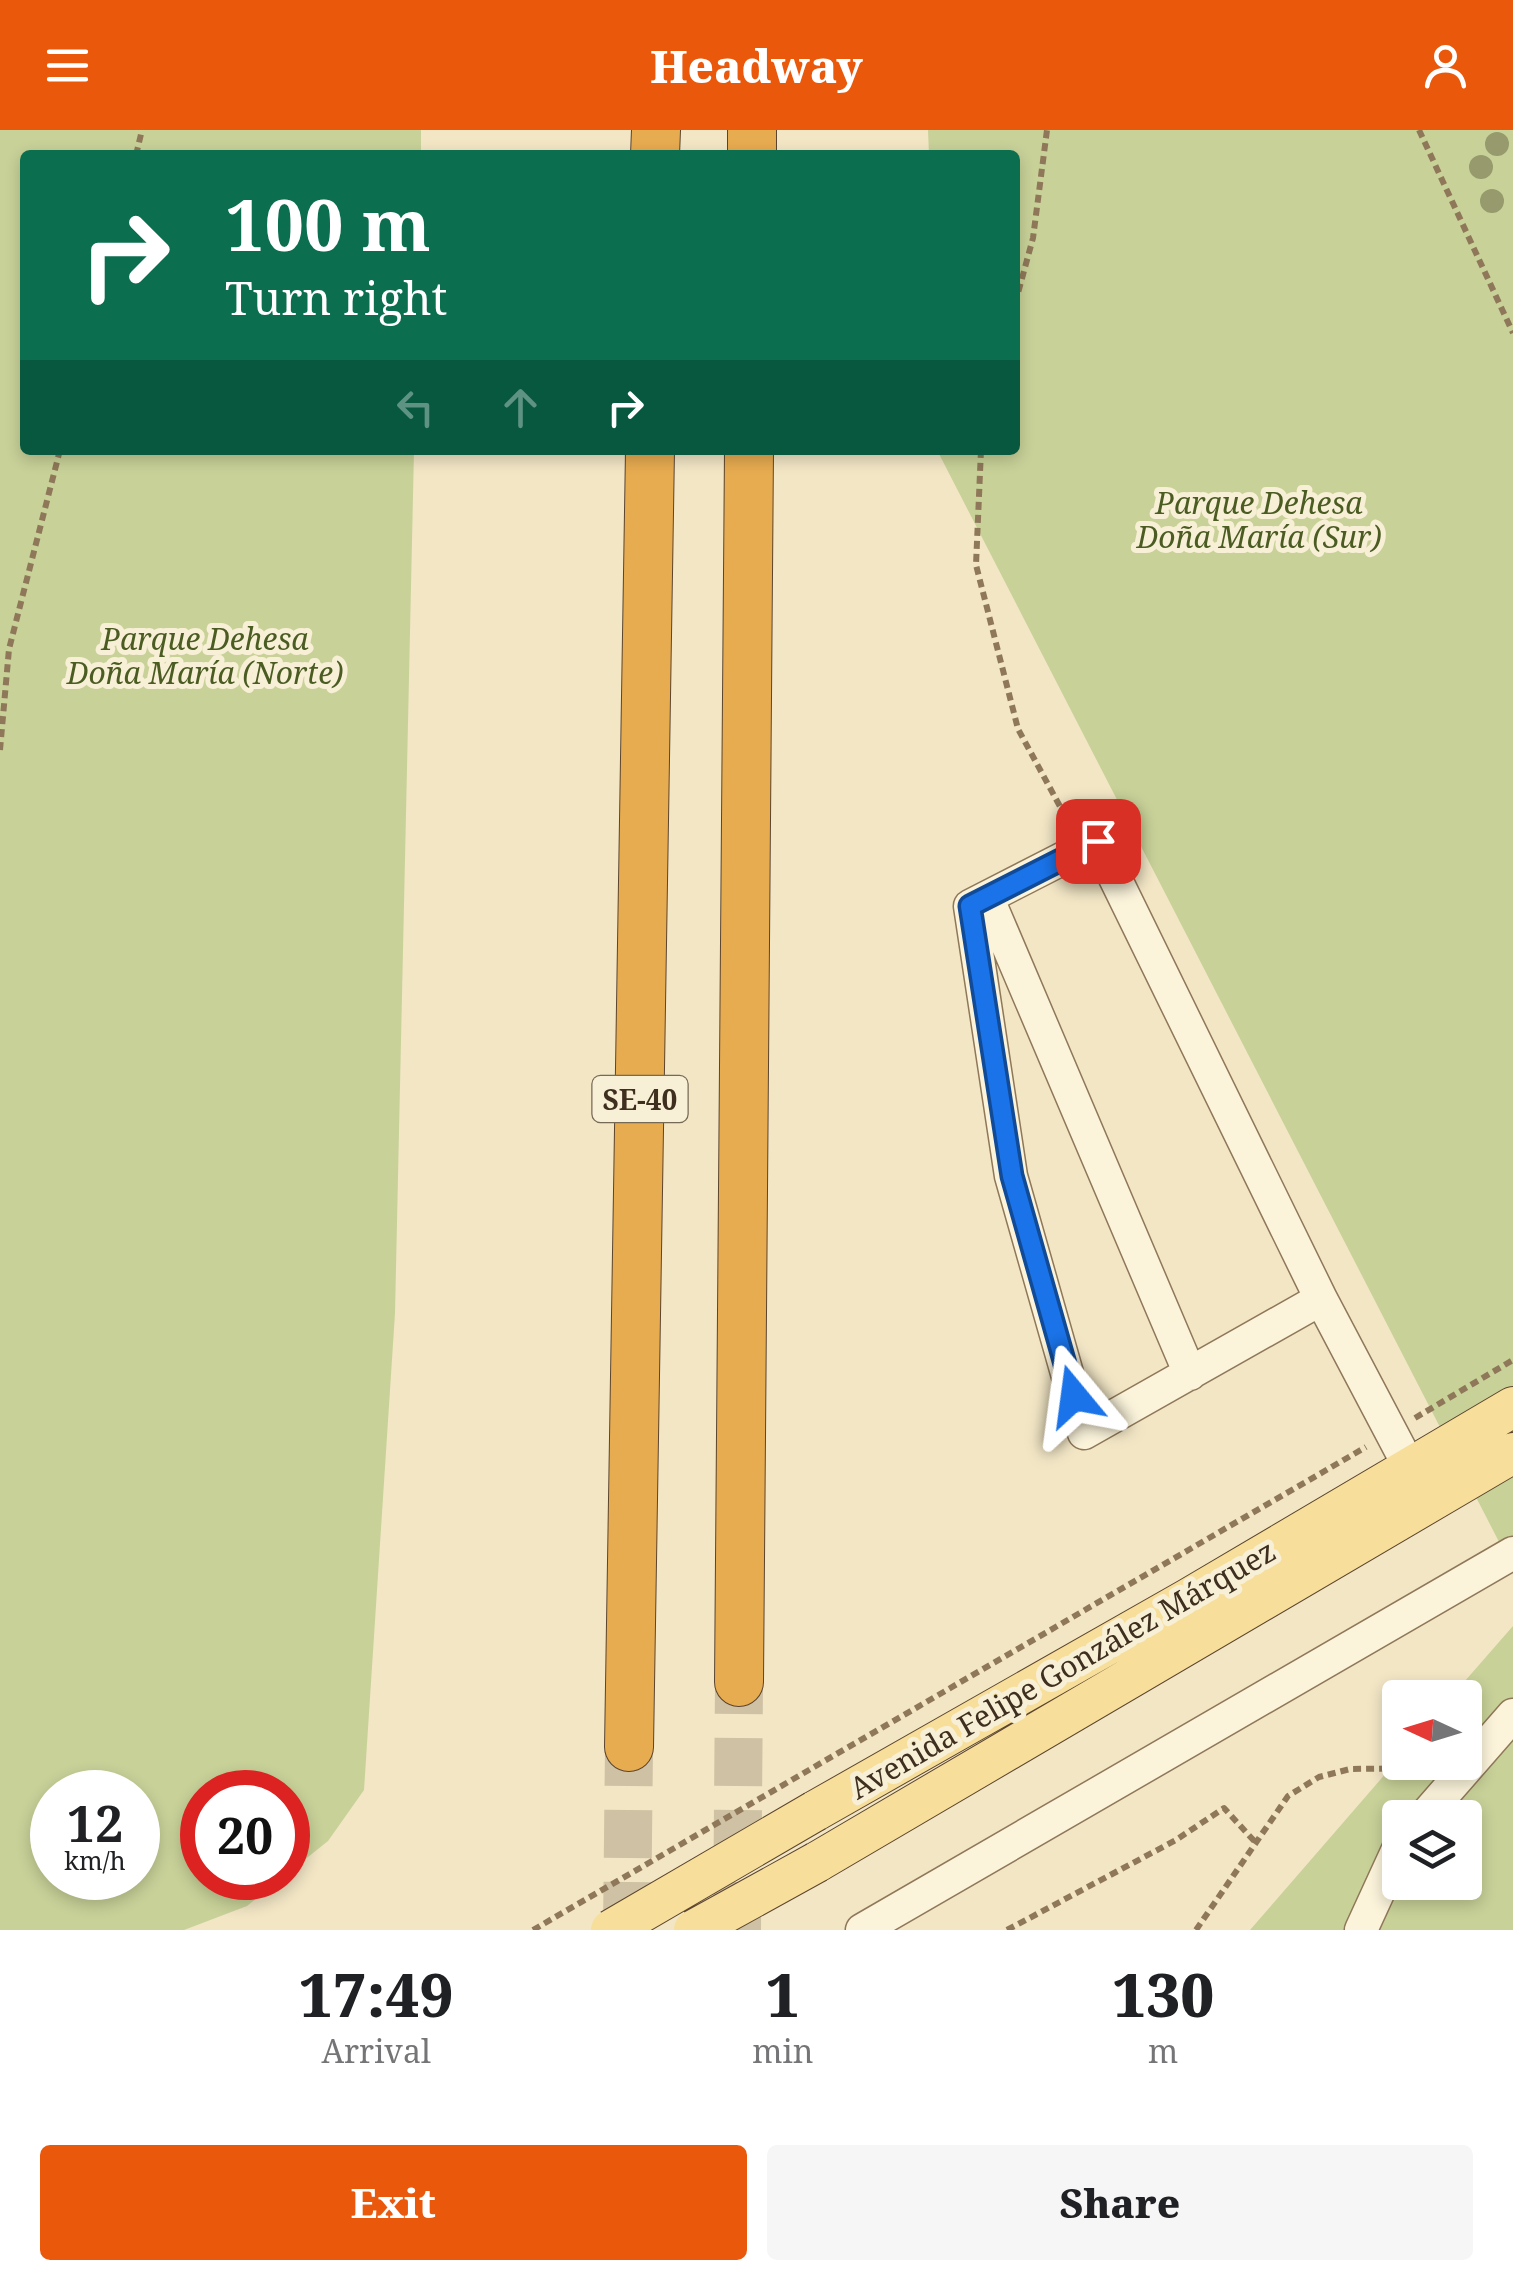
<!DOCTYPE html>
<meta charset="utf-8">
<style>
body{margin:0;font-family:"Noto Serif",serif;background:#f6f6f6;color:#202124;height:100vh;display:flex;flex-direction:column;font-size:38px;white-space:nowrap}
*{box-sizing:border-box;margin:0}
p{font-size:32px;color:#757577}
.icon{flex:none;width:55px;height:55px;fill:none;stroke:currentColor;stroke-width:2;stroke-linecap:round;stroke-linejoin:round}
.map{position:relative;height:1800px;overflow:hidden}
.panel{display:flex;flex-direction:column;background:#fff;flex:1}
.panel>*{flex:none}
.hud{position:absolute;left:20px;top:20px;width:1000px;height:305px;border-radius:10px;box-shadow:0 5px 15px #0003;background:#0b6e4f;color:#fff;overflow:hidden}
.needle{width:65px;rotate:274deg}
.tools{position:absolute;left:1382px;top:1550px;display:grid;gap:20px}
.tools a{display:grid;place-items:center;width:100px;height:100px;border-radius:10px;background:#fff;box-shadow:0 5px 15px #0003;font-size:50px}
.speed{position:absolute;left:30px;top:1640px;display:flex;gap:20px;font-size:50px;font-weight:700;text-align:center}
.speed>*{display:grid;place-content:center;width:130px;height:130px;border-radius:50%;background:#fff;box-shadow:0 5px 15px #0003;line-height:1}
.speed small{font-size:25px;font-weight:400}
.speed .limit{border:15px solid #d22;background:#fff;color:#111}
.pin{position:absolute;display:grid;place-items:center;width:85px;height:85px;color:#fff;margin:-42px;border-radius:20px;box-shadow:0 5px 15px #0006}
.me{position:absolute;width:110px;margin:-55px;rotate:344deg;stroke-linejoin:round;filter:drop-shadow(0 0 8px #0008)}
.turn{display:flex;align-items:center;gap:35px;height:210px;padding:0 40px;font-size:45px}
.turn .icon{width:130px;height:130px;stroke-width:2.5}
.turn b{display:block;font-size:70px;line-height:85px}
.lanes{display:flex;align-items:center;height:95px;padding:0 40px;background:#0003;justify-content:center;gap:50px;direction:ltr}
.lanes .off{opacity:.35}
.eta{display:flex;justify-content:space-evenly;align-items:center;height:170px;text-align:center}
.eta b{font-size:60px;font-weight:800;line-height:70px}
.primary-button{display:flex;gap:20px;margin-top:auto;padding:20px 40px}
.primary-button a{flex:1;height:115px;border-radius:10px;background:#ea580c;color:#fff;font-size:40px;font-weight:800;line-height:115px;text-align:center}
.primary-button a+a{background:#f6f6f6;color:#202124}
header{display:flex;justify-content:space-between;align-items:center;height:130px;padding:0 40px;background:#ea580c;color:#fff;font-size:45px;font-weight:800}
.map>svg:first-child{display:block}
</style>
<header><svg class="icon" aria-label="menu" viewBox="0 0 24 24"><path d="M4 6h16M4 12h16M4 18h16"/></svg>Headway<svg class="icon" aria-label="person" viewBox="0 0 24 24"><circle cx="12" cy="8" r="4"/><path d="M4 21q1-7 8-7t8 7"/></svg></header>
<div class="map">
<svg width="1513" height="1800" viewBox="0 0 1513 1800">
<rect width="100%" height="100%" fill="#f2e6c5"/>
<path fill="#c8d198" fill-rule="evenodd" d="M 0,0 L 421,0 L 421,25 L 25,25 L 25,320 L 414,320 L 395,1183 L 364,1660 L 328,1711 L 288,1743 L 288,1662 L 202,1662 L 202,1748 L 282,1748 L 247,1776 L 184,1800 L 0,1800 ZM 138,1662 L 138,1748 L 52,1748 L 52,1662 Z
M 928,0 L 1513,0 L 1513,1439 L 937,320 L 1015,320 L 1015,25 L 929,25 Z
M 1513,1496 L 1513,1800 L 1250,1800 L 1400,1627 L 1400,1632 L 1465,1632 L 1465,1568 L 1451,1567 ZM 1400,1688 L 1465,1688 L 1465,1752 L 1400,1752 Z"/>
<g fill="none" stroke-linecap="round" stroke-linejoin="round">
<path stroke="#cec1a4" stroke-width="48" stroke-dasharray="48 24" stroke-linecap="butt" d="M 627,1800 L 629,1617
M 737,1800 L 739,1552"/>
<defs>
<path id="minor" d="M 988,769 L 1190,1244
M 1321,1169 L 1097,711 L 970,776 L 1011,1046 L 1084,1303 L 1321,1169 L 1410,1338
M 1423,1688 L 1513,1585
M 862,1800 L 1513,1423
M 1361,1800 L 1400,1715"/>
<path id="major" d="M 815,1681 L 1188,1469 L 1513,1277
M 817,1732 L 1513,1323"/>
<path id="highway" d="M 655,25 L 656,0
M 752,25 L 752,0
M 739,1552 L 749,320
M 629,1617 L 650,320"/>
</defs>
<use href="#minor" stroke="#8f7859" stroke-width="35"/>
<use href="#major" stroke="#5c452e" stroke-width="42"/>
<use href="#highway" stroke="#5c452e" stroke-width="50"/>
<path stroke="#8f7859" stroke-width="6" stroke-dasharray="8 5" stroke-linecap="butt" d="M 1419,0 L 1513,203
M 136,25 L 142,0
M 1015,174 L 1033,108 L 1047,0
M 981,320 L 976,435 L 1018,599 L 1069,693
M 0,620 L 9,519 L 60,320
M 1415,1288 L 1513,1230
M 533,1800 L 1366,1317
M 1007,1800 L 1176,1710 L 1224,1678 L 1256,1713
M 1196,1800 L 1288,1666 L 1319,1647 L 1350,1639 L 1428,1638"/>
<use href="#minor" stroke="#fbf3da" stroke-width="32"/>
<use href="#major" stroke="#f7de9b" stroke-width="40"/>
<use href="#highway" stroke="#e7ab50" stroke-width="48"/>
<defs>
<path id="major-bridge" d="M 611,1800 L 815,1681
M 694,1800 L 817,1732"/>
</defs>
<use href="#major-bridge" stroke="#5c452e" stroke-width="42" stroke-linecap="butt"/>
<use href="#major-bridge" stroke="#f7de9b" stroke-width="40"/>
</g>
<g fill="#969a6c">
<circle cx="1497" cy="14" r="12"/>
<circle cx="1481" cy="37" r="12"/>
<circle cx="1492" cy="71" r="12"/>
</g>
<g fill="none" stroke-linecap="round" stroke-linejoin="round">
<defs>
<path id="route" d="M 1074,1266 L 1012,1046 L 970,776 L 1098,711"/>
</defs>
<use href="#route" stroke="#114b97" stroke-width="25"/>
<use href="#route" stroke="#1a73e8" stroke-width="18"/>
</g>
<g text-anchor="middle" dominant-baseline="central" stroke-width="10" stroke-linejoin="round" paint-order="stroke">
<rect fill="#f8f0d6" stroke="#766955" stroke-width="2.5" x="592.5" y="946" width="95" height="46" rx="8"/>
<g font-size="28" font-weight="bold" fill="#3e2f1e">
<text x="640" y="969">SE-40</text>
</g>
<g font-size="30" font-style="italic" fill="#4b5c23" stroke="#f8f0d6">
<text x="1259" y="372">Parque Dehesa<tspan x="1259" dy="34">Doña María (Sur)</tspan></text>
<text x="205" y="508">Parque Dehesa<tspan x="205" dy="34">Doña María (Norte)</tspan></text>
</g>
<g font-size="30" fill="#3e2f1e" stroke="#f8f0d6">
<text transform="translate(1062 1539) rotate(-30)">Avenida Felipe González Márquez</text>
</g>
</g>
</svg>
<div class="tools">
<a><svg class="needle" viewBox="-14 -14 28 28"><path d="M0-13l5 13h-10z" fill="#e53935"/><path d="M0 13l5-13h-10z" fill="#757577"/></svg></a>
<a><svg class="icon" aria-label="layers" viewBox="0 0 24 24"><path d="M12 4l9 5-9 5-9-5zM3 14l9 5 9-5"/></svg></a>
</div>
<div class="speed"><div>12<small>km/h</small></div><div class="limit">20</div></div>
<div class="pin" style="left:1098px;top:711px;background:#d93025"><svg class="icon" aria-label="arrive" viewBox="0 0 24 24"><path d="M6 21V4h12l-3 4 3 4H6"/></svg></div>
<svg class="me" style="left:1074px;top:1266px" viewBox="-20 -20 40 40"><path d="M0-17L14 15 0 8-14 15z" fill="#1a73e8" stroke="#fff" stroke-width="4"/></svg>
<div class="hud">
<div class="turn"><svg class="icon" aria-label="right" viewBox="0 0 24 24"><path d="M7 20v-9h11M14 6l5 5-5 5"/></svg><div><b>100 m</b>Turn right</div></div>
<div class="lanes"><svg class="icon off" aria-label="left" viewBox="0 0 24 24"><path d="M17 20v-9H6M10 6l-5 5 5 5"/></svg><svg class="icon off" aria-label="ahead" viewBox="0 0 24 24"><path d="M12 20V5M6 11l6-6 6 6"/></svg><svg class="icon" aria-label="right" viewBox="0 0 24 24"><path d="M7 20v-9h11M14 6l5 5-5 5"/></svg></div>
</div>
</div>
<section class="panel">
<div class="eta">
<div><b>17:49</b><p>Arrival</p></div>
<div><b>1</b><p>min</p></div>
<div><b>130</b><p>m</p></div>
</div>
<div class="primary-button"><a>Exit</a><a>Share</a></div>
</section>
